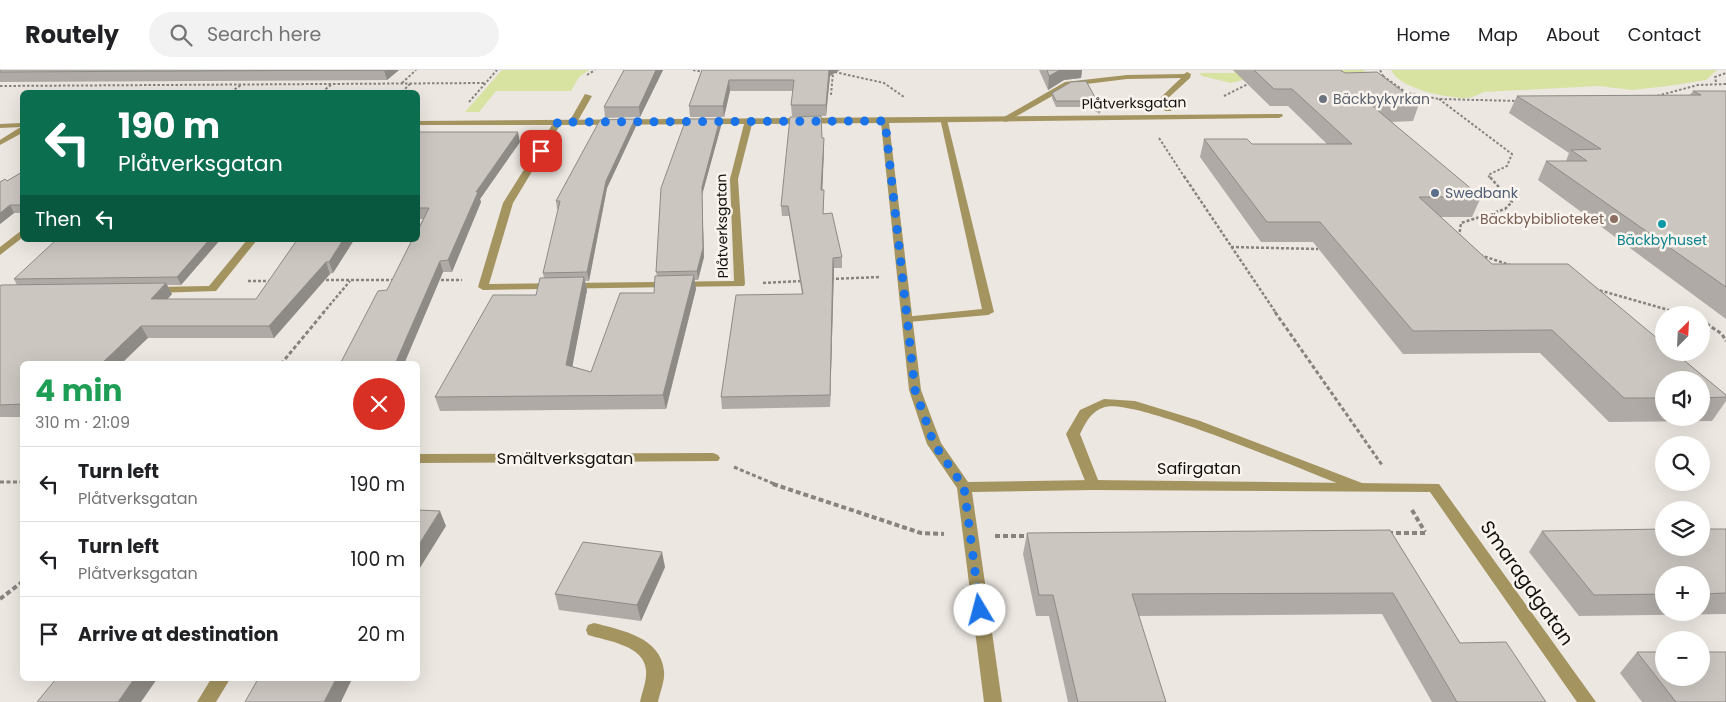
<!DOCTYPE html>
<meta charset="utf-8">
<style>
body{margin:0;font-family:Poppins,sans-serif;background:#f2f2f2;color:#202124;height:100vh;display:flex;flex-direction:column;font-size:19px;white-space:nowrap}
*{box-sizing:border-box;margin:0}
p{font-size:16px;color:#757577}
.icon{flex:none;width:28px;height:28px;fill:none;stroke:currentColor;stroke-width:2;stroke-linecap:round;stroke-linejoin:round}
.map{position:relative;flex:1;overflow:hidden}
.sheet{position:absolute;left:20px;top:291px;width:400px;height:320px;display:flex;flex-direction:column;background:#fff;border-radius:8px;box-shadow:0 5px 20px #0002}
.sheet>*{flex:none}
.banner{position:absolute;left:20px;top:20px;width:400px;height:152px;border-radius:8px;box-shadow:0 5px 20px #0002;background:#0b6e4f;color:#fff;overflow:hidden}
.needle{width:32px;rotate:24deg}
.tools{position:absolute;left:1655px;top:236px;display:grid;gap:10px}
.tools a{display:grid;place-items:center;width:55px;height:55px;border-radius:50%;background:#fff;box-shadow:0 5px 20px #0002;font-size:25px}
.pin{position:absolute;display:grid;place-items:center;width:42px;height:42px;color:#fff;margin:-21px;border-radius:10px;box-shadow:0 2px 8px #0006}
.me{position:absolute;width:55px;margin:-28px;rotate:352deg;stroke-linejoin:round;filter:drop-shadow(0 0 4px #0008)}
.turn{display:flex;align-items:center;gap:18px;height:105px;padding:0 15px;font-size:22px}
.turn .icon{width:65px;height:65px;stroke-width:2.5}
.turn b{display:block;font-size:35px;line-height:42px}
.then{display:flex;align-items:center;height:48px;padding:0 15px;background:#0003;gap:10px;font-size:19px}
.round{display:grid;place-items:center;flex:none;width:52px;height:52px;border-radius:26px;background:#f2f2f2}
.overview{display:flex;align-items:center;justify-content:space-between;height:85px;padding:0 15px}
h1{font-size:30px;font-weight:700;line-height:38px;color:#1e9e55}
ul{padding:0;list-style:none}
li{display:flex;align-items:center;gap:15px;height:75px;padding:0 15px;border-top:1px solid #e0e0e0}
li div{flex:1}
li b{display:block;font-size:19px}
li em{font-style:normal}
header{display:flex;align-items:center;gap:30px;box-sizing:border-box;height:70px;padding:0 25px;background:#fff;border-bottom:1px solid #e0e0e0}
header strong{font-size:24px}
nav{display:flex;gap:28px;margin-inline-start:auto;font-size:18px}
.search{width:350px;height:45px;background:#f2f2f2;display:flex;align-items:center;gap:12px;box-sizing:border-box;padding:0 18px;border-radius:28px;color:#757577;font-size:19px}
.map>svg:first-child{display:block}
</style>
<header>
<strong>Routely</strong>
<div class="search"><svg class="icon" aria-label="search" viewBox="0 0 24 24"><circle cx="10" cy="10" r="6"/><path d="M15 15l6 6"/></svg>Search here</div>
<nav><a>Home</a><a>Map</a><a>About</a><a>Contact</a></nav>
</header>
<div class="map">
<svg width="1726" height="632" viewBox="0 0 1726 632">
<rect width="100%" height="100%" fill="#ece7e1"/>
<path fill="#d8e2a1" d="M 502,0 L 589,0 L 579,7 L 571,21 L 496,21 L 479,42 L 465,42 Z
M 1233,0 L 1366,0 L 1361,3 L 1280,6 L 1243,10 L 1231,13 L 1202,6 L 1199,3 L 1235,3 Z
M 1391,0 L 1717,0 L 1706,10 L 1668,16 L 1633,20 L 1598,16 L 1484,22 C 1479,24 1472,28 1466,28 C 1446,28 1400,19 1391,0 Z"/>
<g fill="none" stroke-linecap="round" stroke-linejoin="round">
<path stroke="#87837f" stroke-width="2" stroke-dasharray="2.5 2" stroke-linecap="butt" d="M 693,0 L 704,2
M 826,0 L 884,13 L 904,27
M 587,5 L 595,0
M 1378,6 L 1383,6 L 1380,0
M 1383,6 L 1407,23 L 1439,29 L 1518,31
M 1716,12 L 1715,7 L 1726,3
M 402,13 L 416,0
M 0,16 L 485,13
M 231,22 L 241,15
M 322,22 L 332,14
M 402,22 L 410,14
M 831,25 L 833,2
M 1224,26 L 1250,13
M 1653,27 L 1698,15 L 1726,14
M 1439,29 L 1512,84 L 1507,96 L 1488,105 L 1490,108
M 469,32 L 497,0
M 1159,68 L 1185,108"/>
<path stroke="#87837f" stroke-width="2.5" stroke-dasharray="3 2" stroke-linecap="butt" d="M 1184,106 L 1276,243
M 1459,167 L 1461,153 L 1505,139 L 1512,132 L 1489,106
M 1231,177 L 1318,179
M 1480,185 L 1510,195
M 831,209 L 879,207
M 321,210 L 394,210
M 436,210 L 462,210
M 248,211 L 272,211
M 763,213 L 802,211
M 1595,219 L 1679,243
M 323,243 L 350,211"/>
<path stroke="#87837f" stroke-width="3" stroke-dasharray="4 2.5" stroke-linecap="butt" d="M 1275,242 L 1382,395
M 1675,242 L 1686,245
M 1701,250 L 1722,264 L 1726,271
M 281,294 L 324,242
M 734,397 L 777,415
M 0,412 L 22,412"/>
<path stroke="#87837f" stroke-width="4" stroke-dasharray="5 3" stroke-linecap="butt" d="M 773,414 L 921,463 L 944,464
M 1412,440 L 1425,462
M 1388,463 L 1426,463
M 995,466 L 1029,466
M 0,529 L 22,512"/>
<path fill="#a49460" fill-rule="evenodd" d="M 1187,2 L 1191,4 L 1190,8 L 1167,29 L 1172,39 L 1171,41 L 1165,41 L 1159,29 L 1181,8 L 1127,9 L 1070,16 L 1006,52 L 999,50 L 1065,12 L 1127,5 L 1184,4 Z
M 585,24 L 592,26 L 576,54 L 570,54 L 569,52 Z
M 940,48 L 947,50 L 994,242 L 988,245 L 908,252 L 902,249 L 904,247 L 982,239 Z
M 19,58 L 22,58 L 22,63 L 0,75 L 0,70 Z
M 1104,329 L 1135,331 L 1200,351 L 1362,413 L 1364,416 L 1362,419 L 1352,419 C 1311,404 1137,328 1105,337 C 1091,341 1086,352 1080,364 L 1100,415 L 1098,418 L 1088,418 L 1066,364 L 1080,340 Z"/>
<path fill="#a49460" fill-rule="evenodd" d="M 1282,44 L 1283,46 L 1279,48 L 889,53 L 921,320 L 941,373 L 968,412 L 1093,410 L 1439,414 L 1596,632 L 1577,632 L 1430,422 L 1093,420 L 972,422 L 1002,632 L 984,632 L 957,418 L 927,374 L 909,320 L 881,53 L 752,54 L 738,109 L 745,214 L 744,216 L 483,220 L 478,217 L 503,133 L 552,55 L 418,55 L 418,51 ZM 744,54 L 730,109 L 734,211 L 489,214 L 513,133 L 560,55 Z
M 22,53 L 22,57 L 0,58 L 0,54 Z
M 22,160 L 22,168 L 0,185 L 0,177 Z
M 247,170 L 257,170 L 216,221 L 153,223 L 148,220 L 153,217 L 209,216 Z
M 713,383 L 718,385 L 720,388 L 718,391 L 418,393 L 418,384 Z
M 594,553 C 621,560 661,567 664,601 C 665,611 660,622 658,632 L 640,632 C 642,622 647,611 646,600 C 644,575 607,571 588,565 L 586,560 L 588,555 Z
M 211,609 L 230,609 L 216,632 L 197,632 Z"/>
</g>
<path fill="#afaaa5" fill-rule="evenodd" d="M 0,0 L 399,0 L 387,10 L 0,12 Z
M 624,0 L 663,0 L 640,47 L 605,48 L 604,37 Z
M 702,0 L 830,6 L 826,46 L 792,46 L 791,35 L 793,21 L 730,21 L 724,47 L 690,47 L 689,36 Z
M 1039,0 L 1082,0 L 1081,8 L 1064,10 L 1048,20 Z
M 1233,0 L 1340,0 L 1345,3 L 1377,2 L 1419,34 L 1413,51 L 1391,52 L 1481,127 L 1472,147 L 1441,147 L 1492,194 L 1568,194 L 1664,274 L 1664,282 L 1674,282 L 1726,325 L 1726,331 L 1712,351 L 1609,352 L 1540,283 L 1403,284 L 1313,172 L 1261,172 L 1200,87 L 1204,69 L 1247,69 L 1252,74 L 1327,74 L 1288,36 L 1270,36 ZM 1664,310 L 1701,310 L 1701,348 L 1664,348 Z
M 1071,12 L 1101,38 L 1100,44 L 1088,37 L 1056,37 L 1052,28 L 1052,23 Z
M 1693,21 L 1726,21 L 1726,249 L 1538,110 L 1546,91 L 1566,91 L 1569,83 L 1509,43 L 1517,26 L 1690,25 Z
M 635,49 L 636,56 L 607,118 L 589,211 L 585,211 L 587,220 L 572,296 L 591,302 L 654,223 L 657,206 L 656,202 L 720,49 L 721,56 L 702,125 L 704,187 L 698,210 L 694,210 L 696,219 L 666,339 L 440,341 L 435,327 L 536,225 L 544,208 L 543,203 L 559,139 L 557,139 L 556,131 Z
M 418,62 L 520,72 L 480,129 L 481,132 L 452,202 L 443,202 L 404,294 L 340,294 L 387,220 L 423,149 L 418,149 Z
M 822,68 L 824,68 L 824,78 L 822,120 L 824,130 L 823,144 L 842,187 L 842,198 L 834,198 L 830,337 L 722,339 L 721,327 L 802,224 L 789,146 L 782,146 L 781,136 Z
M 22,102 L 22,143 L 14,143 L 0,154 L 7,111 Z
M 220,170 L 181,215 L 167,215 L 172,224 L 167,229 L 256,229 L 354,170 L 333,203 L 330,204 L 274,268 L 148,268 L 22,294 L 22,347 L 0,347 L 0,216 L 17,215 L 14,209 Z
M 1726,459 L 1726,544 L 1579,546 L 1529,482 L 1542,461 ZM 1664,505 L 1701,505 L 1701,542 L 1664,542 Z
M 1390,460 L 1460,573 L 1546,632 L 1432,632 L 1382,544 L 1138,546 L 1166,632 L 1068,632 L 1049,546 L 1036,546 L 1023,484 L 1027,463 Z
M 665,497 L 641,551 L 559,540 L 555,524 Z
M 1637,582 L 1726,632 L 1642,632 L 1620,603 Z"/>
<path fill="#8e8b86" d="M 384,0 L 399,0 L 387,10 Z
M 656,0 L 663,0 L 640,47 L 639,37 Z
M 829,0 L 840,0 L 830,6 L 826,46 L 826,35 Z
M 1060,0 L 1082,0 L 1081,8 L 1064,10 L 1048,20 L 1049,6 Z
M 729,10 L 730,21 L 724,47 L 723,36 Z
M 635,49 L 636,56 L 607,118 L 589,211 L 587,202 L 606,111 Z
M 720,49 L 721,56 L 702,125 L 704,187 L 698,210 L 697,201 L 702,117 Z
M 518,62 L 520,72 L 480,129 L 481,132 L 452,202 L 448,190 L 476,122 Z
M 824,68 L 824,78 L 822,130 L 821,120 Z
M 10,135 L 14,143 L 0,154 L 0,143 Z
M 209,170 L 220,170 L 181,215 L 177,207 Z
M 343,170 L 354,170 L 333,203 L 329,192 Z
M 833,188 L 834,198 L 830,337 L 830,325 Z
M 440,191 L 443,202 L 404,294 L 395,294 Z
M 326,192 L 330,204 L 274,268 L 269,256 Z
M 694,205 L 696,219 L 666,339 L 663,325 Z
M 584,207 L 587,220 L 570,309 L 566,295 Z
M 166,213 L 172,224 L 157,241 L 151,229 Z
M 141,256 L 148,268 L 121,294 L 101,294 Z
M 440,441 L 446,456 L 418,501 L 418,476 Z
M 662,482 L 665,497 L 641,551 L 637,535 Z
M 134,609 L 157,609 L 141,632 L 118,632 Z
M 336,609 L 352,609 L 341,632 L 324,632 Z"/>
<path fill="#cbc6c0" stroke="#8e8b86" d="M 0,0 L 385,0 L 0,2 Z
M 624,0 L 656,0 L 639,37 L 604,37 Z
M 702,0 L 829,0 L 826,35 L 791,35 L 794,10 L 729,10 L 723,36 L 689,36 Z
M 1047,0 L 1060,0 L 1049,6 Z
M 1254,0 L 1340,0 L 1345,3 L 1377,2 L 1419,34 L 1370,34 L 1481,127 L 1419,127 L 1492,194 L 1568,194 L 1664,274 L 1664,282 L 1674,282 L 1726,325 L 1726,327 L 1701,328 L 1701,310 L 1664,310 L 1664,328 L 1624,328 L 1552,260 L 1413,261 L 1320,152 L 1267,152 L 1204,69 L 1247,69 L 1252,74 L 1352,74 L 1292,19 L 1274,19 Z
M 1086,11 L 1101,38 L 1089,31 L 1056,31 L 1052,23 L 1071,12 Z
M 1693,21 L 1726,21 L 1726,217 L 1546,91 L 1587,91 L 1571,80 L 1601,79 L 1517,26 L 1701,25 Z
M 821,46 L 822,68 L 824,68 L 821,120 L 824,120 L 823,144 L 832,143 L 842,187 L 833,188 L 830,325 L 721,327 L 736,225 L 803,224 L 788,136 L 781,136 L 790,47 Z
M 635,49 L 606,111 L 587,202 L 543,203 L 560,131 L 556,131 L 600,50 Z
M 686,49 L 720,49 L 702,117 L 703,178 L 697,201 L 656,202 L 661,118 Z
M 418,62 L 518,62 L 476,122 L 478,122 L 448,190 L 440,191 L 395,294 L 340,294 L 378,221 L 387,220 L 412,170 L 418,170 L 418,160 L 429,138 L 418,138 Z
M 22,102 L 22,135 L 10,135 L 0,143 L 0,112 L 5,109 L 7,111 Z
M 56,170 L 209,170 L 177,207 L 14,209 Z
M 297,170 L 343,170 L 329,192 L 326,192 L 269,256 L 141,256 L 101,294 L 22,294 L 22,334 L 0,335 L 0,216 L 1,215 L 166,213 L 151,229 L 256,229 Z
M 694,205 L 663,325 L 435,327 L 493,225 L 536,225 L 540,208 L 584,207 L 566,295 L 591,302 L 620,223 L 654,223 L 655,206 Z
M 418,440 L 440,441 L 418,476 Z
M 1664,459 L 1664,478 L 1701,478 L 1701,459 L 1726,459 L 1726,523 L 1701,524 L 1701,505 L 1664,505 L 1664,524 L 1594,525 L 1542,461 Z
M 1390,460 L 1460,573 L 1506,572 L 1546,632 L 1457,632 L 1393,523 L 1132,524 L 1166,632 L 1078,632 L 1053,525 L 1039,525 L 1027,463 Z
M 583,472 L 662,482 L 637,535 L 555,524 Z
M 1637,582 L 1664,582 L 1664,608 L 1701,608 L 1701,582 L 1726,582 L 1726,632 L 1676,632 Z
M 56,609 L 134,609 L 118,632 L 37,632 Z
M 258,609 L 336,609 L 324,632 L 245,632 Z"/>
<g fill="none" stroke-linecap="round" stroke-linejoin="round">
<path stroke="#1a73e8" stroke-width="9" stroke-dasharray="0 16.2" d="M 541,81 L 558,52 L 885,51 L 915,320 L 934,374 L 964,417 L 980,540"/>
</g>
<circle fill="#6b7280" stroke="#faf4ee" stroke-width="2" cx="1323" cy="29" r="5"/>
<circle fill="#5c6f8a" stroke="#faf4ee" stroke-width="2" cx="1435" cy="123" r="5"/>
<circle fill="#8d6e63" stroke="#faf4ee" stroke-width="2" cx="1614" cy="149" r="5"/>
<circle fill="#0f9aa8" stroke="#faf4ee" stroke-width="2" cx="1662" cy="154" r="5"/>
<g text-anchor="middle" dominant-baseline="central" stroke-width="5" stroke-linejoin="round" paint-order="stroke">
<g font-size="14" fill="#5b616d" stroke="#faf4ee" text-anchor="start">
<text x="1333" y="29">Bäckbykyrkan</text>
</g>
<g font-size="14" fill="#12100e" stroke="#faf4ee">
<text transform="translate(1134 33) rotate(-1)">Plåtverksgatan</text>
<text transform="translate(722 156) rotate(-91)">Plåtverksgatan</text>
</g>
<g font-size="14" fill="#4e5e75" stroke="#faf4ee" text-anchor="start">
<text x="1445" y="123">Swedbank</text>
</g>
<g font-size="14" fill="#785e54" stroke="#faf4ee" text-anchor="end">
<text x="1604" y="149">Bäckbybiblioteket</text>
</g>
<g font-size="14" fill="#0d838f" stroke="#faf4ee">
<text x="1662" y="170">Bäckbyhuset</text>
</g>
<g font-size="16" fill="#12100e" stroke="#faf4ee">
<text x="565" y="388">Smältverksgatan</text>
<text x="1199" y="398">Safirgatan</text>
</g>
<g font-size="19" fill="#12100e" stroke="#faf4ee">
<text transform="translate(1527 513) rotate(55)">Smaragdgatan</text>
</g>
</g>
</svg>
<div class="tools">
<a><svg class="needle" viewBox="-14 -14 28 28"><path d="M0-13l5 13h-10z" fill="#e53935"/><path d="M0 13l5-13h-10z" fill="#757577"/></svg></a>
<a><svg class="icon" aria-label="sound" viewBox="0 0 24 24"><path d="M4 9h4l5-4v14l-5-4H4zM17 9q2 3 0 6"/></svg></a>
<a><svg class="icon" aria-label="search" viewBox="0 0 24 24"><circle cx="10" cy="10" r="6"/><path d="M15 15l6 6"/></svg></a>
<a><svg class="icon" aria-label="layers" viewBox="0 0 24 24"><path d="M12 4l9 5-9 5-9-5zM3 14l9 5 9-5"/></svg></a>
<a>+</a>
<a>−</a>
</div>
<div class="pin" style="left:541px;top:81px;background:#d93025"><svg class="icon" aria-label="arrive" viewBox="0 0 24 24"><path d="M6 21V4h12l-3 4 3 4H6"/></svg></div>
<svg class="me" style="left:980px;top:540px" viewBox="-20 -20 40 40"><circle r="19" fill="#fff"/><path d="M0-13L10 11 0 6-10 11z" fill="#1a73e8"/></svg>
<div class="banner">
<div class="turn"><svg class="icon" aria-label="left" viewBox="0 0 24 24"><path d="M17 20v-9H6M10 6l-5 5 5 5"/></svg><div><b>190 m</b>Plåtverksgatan</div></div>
<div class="then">Then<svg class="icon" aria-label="left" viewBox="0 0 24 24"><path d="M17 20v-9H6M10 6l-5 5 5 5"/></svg></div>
</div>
<section class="sheet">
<div class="overview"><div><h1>4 min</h1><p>310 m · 21:09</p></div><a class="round" style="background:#d93025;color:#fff"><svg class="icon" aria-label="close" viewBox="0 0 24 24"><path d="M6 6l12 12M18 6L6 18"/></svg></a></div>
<ul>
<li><svg class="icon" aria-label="left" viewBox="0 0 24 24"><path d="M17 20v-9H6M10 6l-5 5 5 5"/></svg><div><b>Turn left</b><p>Plåtverksgatan</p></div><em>190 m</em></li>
<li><svg class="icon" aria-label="left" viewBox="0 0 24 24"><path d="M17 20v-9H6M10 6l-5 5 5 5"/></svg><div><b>Turn left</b><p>Plåtverksgatan</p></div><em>100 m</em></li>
<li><svg class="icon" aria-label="arrive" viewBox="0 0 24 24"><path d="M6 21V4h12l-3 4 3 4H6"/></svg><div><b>Arrive at destination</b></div><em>20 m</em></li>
</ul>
</section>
</div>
